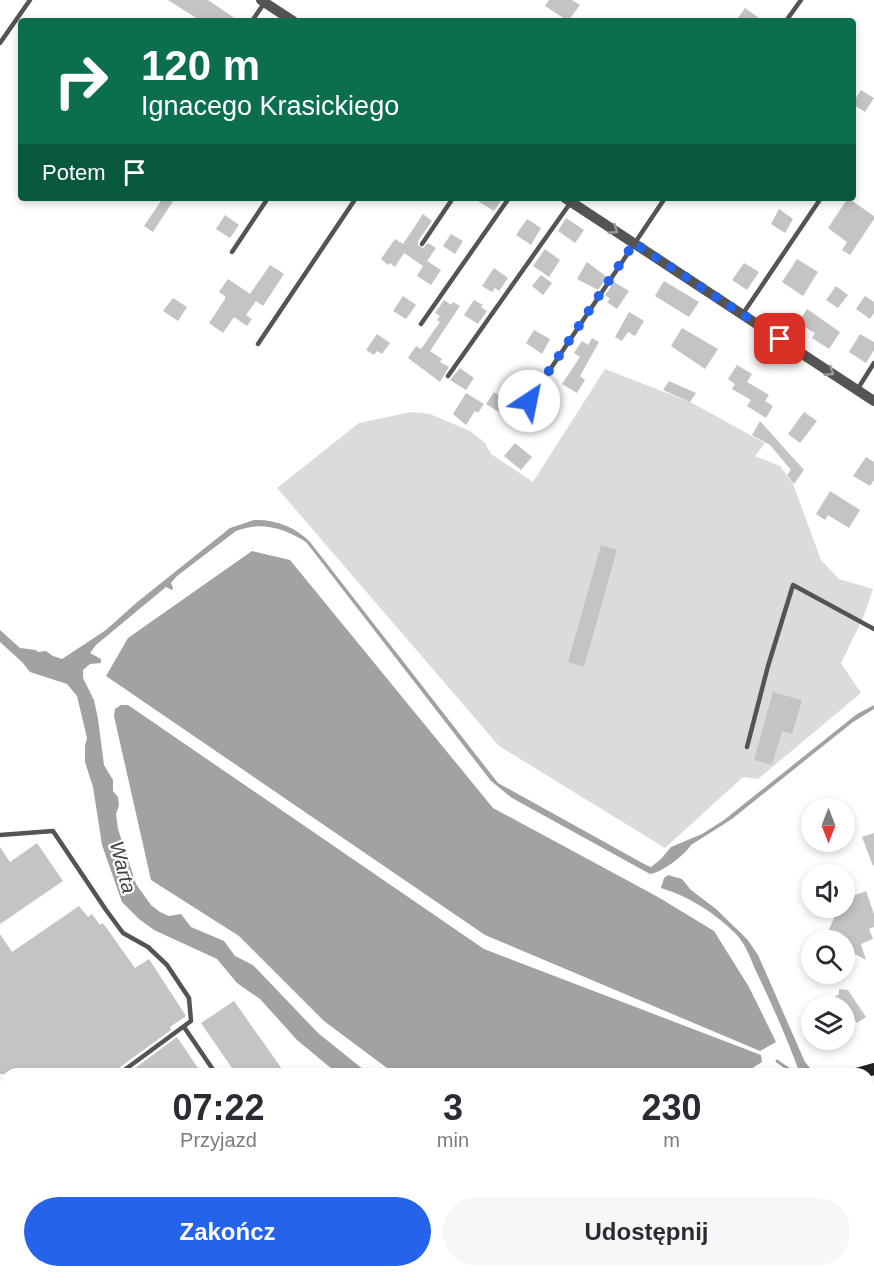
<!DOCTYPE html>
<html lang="pl">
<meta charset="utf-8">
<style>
body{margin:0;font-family:Helvetica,sans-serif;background:#f7f7f7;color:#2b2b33;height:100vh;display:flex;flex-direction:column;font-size:22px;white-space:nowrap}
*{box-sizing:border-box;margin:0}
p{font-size:20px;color:#7c7c81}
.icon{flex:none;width:33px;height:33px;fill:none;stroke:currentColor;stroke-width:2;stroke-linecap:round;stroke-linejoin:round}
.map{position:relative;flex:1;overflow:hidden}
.panel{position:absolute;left:0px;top:1068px;width:874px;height:210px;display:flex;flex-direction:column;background:#fff;border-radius:18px 18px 0 0;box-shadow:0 3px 9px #0003}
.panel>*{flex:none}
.top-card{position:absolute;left:18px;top:18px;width:838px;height:183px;border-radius:6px;box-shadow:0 3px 9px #0003;background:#0b6e4f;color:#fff;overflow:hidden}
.needle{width:39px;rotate:180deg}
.fabs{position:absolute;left:801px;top:798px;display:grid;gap:12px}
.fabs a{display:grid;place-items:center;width:54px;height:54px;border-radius:50%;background:#fff;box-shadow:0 3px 9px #0003;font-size:30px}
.pin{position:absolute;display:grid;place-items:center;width:51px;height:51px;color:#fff;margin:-26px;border-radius:12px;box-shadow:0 3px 9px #0006}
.me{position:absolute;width:66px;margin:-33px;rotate:34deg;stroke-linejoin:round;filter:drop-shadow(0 0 4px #0008)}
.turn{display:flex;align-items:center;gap:21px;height:126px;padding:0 24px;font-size:27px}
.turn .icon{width:78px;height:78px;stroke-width:2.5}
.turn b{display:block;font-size:42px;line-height:51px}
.then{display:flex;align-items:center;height:57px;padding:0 24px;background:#0003;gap:12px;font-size:22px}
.eta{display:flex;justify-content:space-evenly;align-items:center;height:102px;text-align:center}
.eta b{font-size:36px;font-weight:800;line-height:42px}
.cta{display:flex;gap:12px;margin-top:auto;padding:12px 24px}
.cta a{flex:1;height:69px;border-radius:36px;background:#2563eb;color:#fff;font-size:24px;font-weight:800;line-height:69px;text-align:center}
.cta a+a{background:#f7f7f7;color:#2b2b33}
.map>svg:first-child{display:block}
</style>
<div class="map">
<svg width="874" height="1278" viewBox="0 0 874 1278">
<rect width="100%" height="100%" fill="#fff"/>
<path fill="#dbdbdb" d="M 605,369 L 690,402 L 765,443 L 755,456 L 780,466 L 793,484 L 821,560 L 839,579 L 873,589 L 863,618 L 841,663 L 861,693 L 758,779 L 743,777 L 665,848 L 499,746 L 277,488 L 359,423 L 411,412 L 430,414 L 470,431 L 485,443 L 491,454 L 533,482 Z"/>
<path fill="#a2a2a2" d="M 254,520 C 274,519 296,527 310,542 L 498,783 L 646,865 L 651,867 L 661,859 L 671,847 L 702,834 L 724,820 L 857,714 L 874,705 L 874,709 L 853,722 L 732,819 L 691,845 C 685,855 661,873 650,874 L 512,798 L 491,781 L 306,542 C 283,528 262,521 236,531 L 177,576 L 171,583 L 173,588 L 172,590 L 166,587 L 96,645 L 90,653 L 101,659 L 101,663 L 90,664 L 83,670 L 83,678 L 94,700 L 98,719 L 104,765 L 113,780 L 113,791 L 118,797 L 119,805 L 116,814 L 118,829 L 136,884 L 151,905 L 160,912 L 169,916 L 181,914 L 191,927 L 224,941 L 235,956 L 253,965 L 318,1033 L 369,1074 L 339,1074 L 332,1069 L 297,1040 L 260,999 L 237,983 L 217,959 L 154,930 L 139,919 L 122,902 L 102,845 L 93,787 L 85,762 L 85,746 L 87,738 L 77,696 L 67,684 L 30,672 L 22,662 L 0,642 L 0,630 L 20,648 L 36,650 L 38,652 L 46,651 L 53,656 L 62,659 L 106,630 L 136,603 L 230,528 Z
M 252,551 L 290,560 L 493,808 L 658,897 L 714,931 L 749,987 L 776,1042 L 760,1051 L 485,935 L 106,676 L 128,638 Z
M 121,705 L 128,705 L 484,949 L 761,1055 L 762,1062 L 743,1074 L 395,1074 L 324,1021 L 239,936 L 151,880 L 114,716 L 115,709 Z
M 668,875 L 682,879 L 691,890 L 716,909 L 747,939 L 758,955 L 805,1062 L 815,1074 L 791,1074 L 785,1070 L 787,1066 L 796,1073 L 799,1071 C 786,1036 771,1002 755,969 C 750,957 745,943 735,933 C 715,913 688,896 661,888 L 664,878 Z"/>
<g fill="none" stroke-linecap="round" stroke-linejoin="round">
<path stroke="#a2a2a2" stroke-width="3" d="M 777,1061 L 795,1074"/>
</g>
<path fill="#c4c4c4" d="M 168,0 L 208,0 L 239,21 L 201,21 Z
M 549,0 L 572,0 L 580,5 L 568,21 L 545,6 Z
M 745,8 L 763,21 L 736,21 Z
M 861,90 L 874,98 L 865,112 L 854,105 L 854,101 Z
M 163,198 L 175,198 L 153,232 L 144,226 Z
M 473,198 L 503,198 L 494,211 Z
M 848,198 L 874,216 L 874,219 L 850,255 L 842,250 L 847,242 L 828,228 Z
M 779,209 L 793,219 L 785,233 L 771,224 Z
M 423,214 L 432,221 L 418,241 L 418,245 L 423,248 L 428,243 L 436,248 L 427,261 L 441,270 L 431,285 L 417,276 L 423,266 L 404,253 L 395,267 L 390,263 L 388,265 L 381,259 L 395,239 L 403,244 Z
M 225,215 L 239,225 L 230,238 L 216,229 Z
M 566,218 L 584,230 L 575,243 L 558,231 Z
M 527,219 L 541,228 L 531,245 L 516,235 Z
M 451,234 L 463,241 L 455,254 L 443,246 Z
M 545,249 L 560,260 L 549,277 L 533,266 Z
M 797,259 L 818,272 L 803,296 L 782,282 Z
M 587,262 L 607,277 L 598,290 L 577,279 Z
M 744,263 L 759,272 L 747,290 L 732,280 Z
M 270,265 L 284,274 L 263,306 L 256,301 L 246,315 L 252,319 L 247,326 L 234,317 L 223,333 L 209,323 L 225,299 L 225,296 L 219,292 L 228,279 L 250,294 Z
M 494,268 L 508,278 L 499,291 L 495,288 L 492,292 L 482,286 Z
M 541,275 L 552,283 L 543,295 L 532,286 Z
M 664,281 L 699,302 L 689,317 L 655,296 Z
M 614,282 L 629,291 L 617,309 L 607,302 L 610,299 L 605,295 Z
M 836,286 L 848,295 L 838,308 L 826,300 Z
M 403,296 L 416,305 L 406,319 L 393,311 Z
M 865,296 L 874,302 L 874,313 L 870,319 L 856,309 Z
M 173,298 L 187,307 L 178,321 L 163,311 Z
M 444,300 L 451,305 L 453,302 L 460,306 L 430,351 L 442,359 L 440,362 L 449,367 L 440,382 L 408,358 L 416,346 L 421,349 L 440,322 L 437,320 L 440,316 L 435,313 Z
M 474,300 L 483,305 L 481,307 L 487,311 L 478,324 L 464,315 Z
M 807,309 L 840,332 L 829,349 L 812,338 L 815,333 L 798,323 Z
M 629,312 L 644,321 L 635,336 L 628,332 L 622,341 L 615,337 Z
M 682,328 L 718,349 L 705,369 L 671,346 Z
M 534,330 L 550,339 L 542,354 L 526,343 Z
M 377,334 L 390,343 L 382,354 L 377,351 L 374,355 L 366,350 Z
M 860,334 L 874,342 L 874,350 L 866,363 L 849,352 Z
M 592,338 L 599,342 L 580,376 L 585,380 L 577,393 L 562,384 L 580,357 L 574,353 L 582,341 L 588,345 Z
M 737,365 L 752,374 L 747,382 L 769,395 L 765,401 L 773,406 L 766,418 L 747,406 L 751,400 L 732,389 L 735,384 L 728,379 Z
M 460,368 L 474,378 L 466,390 L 450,380 Z
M 669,381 L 696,393 L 690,402 L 663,390 Z
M 494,392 L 507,401 L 499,412 L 486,404 Z
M 466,393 L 484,404 L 478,413 L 475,411 L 466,425 L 453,414 Z
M 804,412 L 817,421 L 800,443 L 788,434 Z
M 760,421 L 804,470 L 794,484 L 787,475 L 791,470 L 770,445 L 752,435 Z
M 515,443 L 532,457 L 521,470 L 504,456 Z
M 866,457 L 874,462 L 874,480 L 870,486 L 853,476 Z
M 830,491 L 860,510 L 849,528 L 828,515 L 825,520 L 816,514 Z
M 601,545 L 617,550 L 584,667 L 568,662 Z
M 773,692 L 802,700 L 792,734 L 782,731 L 772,765 L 754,760 Z
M 874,833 L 874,865 L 873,866 L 862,837 Z
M 37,843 L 63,881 L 0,924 L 0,847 L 10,862 Z
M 866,891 L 874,914 L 874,927 L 869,929 L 873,939 L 861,944 L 866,960 L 844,948 L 844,940 L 824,940 L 836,914 L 845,911 L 850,897 Z
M 79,906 L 88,917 L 92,914 L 100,925 L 103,923 L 135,968 L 149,959 L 186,1016 L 170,1027 L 171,1030 L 116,1070 L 115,1074 L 0,1074 L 0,934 L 12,952 Z
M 839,989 L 848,990 L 866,1017 L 857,1023 L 851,1016 L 848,1018 L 844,1014 L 844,1006 L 839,1006 L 833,998 L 839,994 Z
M 234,1001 L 282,1069 L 275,1074 L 236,1074 L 201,1023 Z
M 177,1037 L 202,1074 L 127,1074 Z"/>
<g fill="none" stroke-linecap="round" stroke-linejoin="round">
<path stroke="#545454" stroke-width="4.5" d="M 252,21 L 265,2
M 786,21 L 801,0
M 0,43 L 30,0
M 422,244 L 453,198
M 232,252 L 268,198
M 742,315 L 821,198
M 421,324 L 509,198
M 258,344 L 356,198
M 448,376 L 571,202
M 857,390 L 874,363
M 529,401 L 665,198
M 747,747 L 768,666 L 793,585 L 874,629
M 0,835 L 53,831 L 106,910 L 123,933 L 148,947 L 167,965 L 189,998 L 191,1021 L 119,1074
M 184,1027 L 216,1074
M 0,1161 L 6,1157
M 209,1272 L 212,1278
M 426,1272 L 429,1278
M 782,1272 L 790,1278
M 668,1278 L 673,1272"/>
<path stroke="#545454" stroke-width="8" d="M 95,1278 L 105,1272"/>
<path stroke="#545454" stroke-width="10" d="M 261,0 L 293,21
M 565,198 L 874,401"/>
<path stroke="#212121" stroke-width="12" d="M 856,1074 L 874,1069
M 396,1278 L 413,1272"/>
</g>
<defs><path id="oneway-chevron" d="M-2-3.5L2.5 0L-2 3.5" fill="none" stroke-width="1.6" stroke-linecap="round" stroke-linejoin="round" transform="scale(1.5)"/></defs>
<g stroke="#989898">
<use href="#oneway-chevron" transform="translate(614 230) rotate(33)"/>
<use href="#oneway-chevron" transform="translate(830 372) rotate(33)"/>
</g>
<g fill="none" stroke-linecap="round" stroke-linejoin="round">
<path stroke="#2563eb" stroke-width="10" stroke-dasharray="0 18" d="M 529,401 L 634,243 L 780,339"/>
</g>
<g text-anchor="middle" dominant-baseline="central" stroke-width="4.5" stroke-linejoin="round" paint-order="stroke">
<g font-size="20" font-style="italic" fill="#434343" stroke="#fff">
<text transform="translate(123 867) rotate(75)">Warta</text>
</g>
</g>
</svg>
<div class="fabs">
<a><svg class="needle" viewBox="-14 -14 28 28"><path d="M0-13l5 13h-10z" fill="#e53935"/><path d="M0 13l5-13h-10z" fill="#7c7c81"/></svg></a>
<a><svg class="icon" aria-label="sound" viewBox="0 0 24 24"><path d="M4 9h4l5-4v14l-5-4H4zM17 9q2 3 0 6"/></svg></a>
<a><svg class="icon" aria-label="search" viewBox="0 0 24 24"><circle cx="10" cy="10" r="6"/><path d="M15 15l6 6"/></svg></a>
<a><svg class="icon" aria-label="layers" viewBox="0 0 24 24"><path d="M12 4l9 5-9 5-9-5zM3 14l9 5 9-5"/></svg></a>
</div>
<div class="pin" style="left:780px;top:339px;background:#d93025"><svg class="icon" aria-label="arrive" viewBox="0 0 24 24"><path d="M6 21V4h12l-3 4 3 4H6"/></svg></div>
<svg class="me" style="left:529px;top:401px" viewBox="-20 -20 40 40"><circle r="19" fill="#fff"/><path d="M0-13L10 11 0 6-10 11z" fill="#2563eb"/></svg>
<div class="top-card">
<div class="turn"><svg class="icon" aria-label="right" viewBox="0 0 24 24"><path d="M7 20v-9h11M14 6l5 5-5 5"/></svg><div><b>120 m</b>Ignacego Krasickiego</div></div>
<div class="then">Potem<svg class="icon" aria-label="arrive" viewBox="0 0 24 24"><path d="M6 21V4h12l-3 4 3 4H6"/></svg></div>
</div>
<section class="panel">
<div class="eta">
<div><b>07:22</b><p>Przyjazd</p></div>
<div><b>3</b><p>min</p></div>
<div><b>230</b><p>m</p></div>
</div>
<div class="cta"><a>Zakończ</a><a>Udostępnij</a></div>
</section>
</div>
